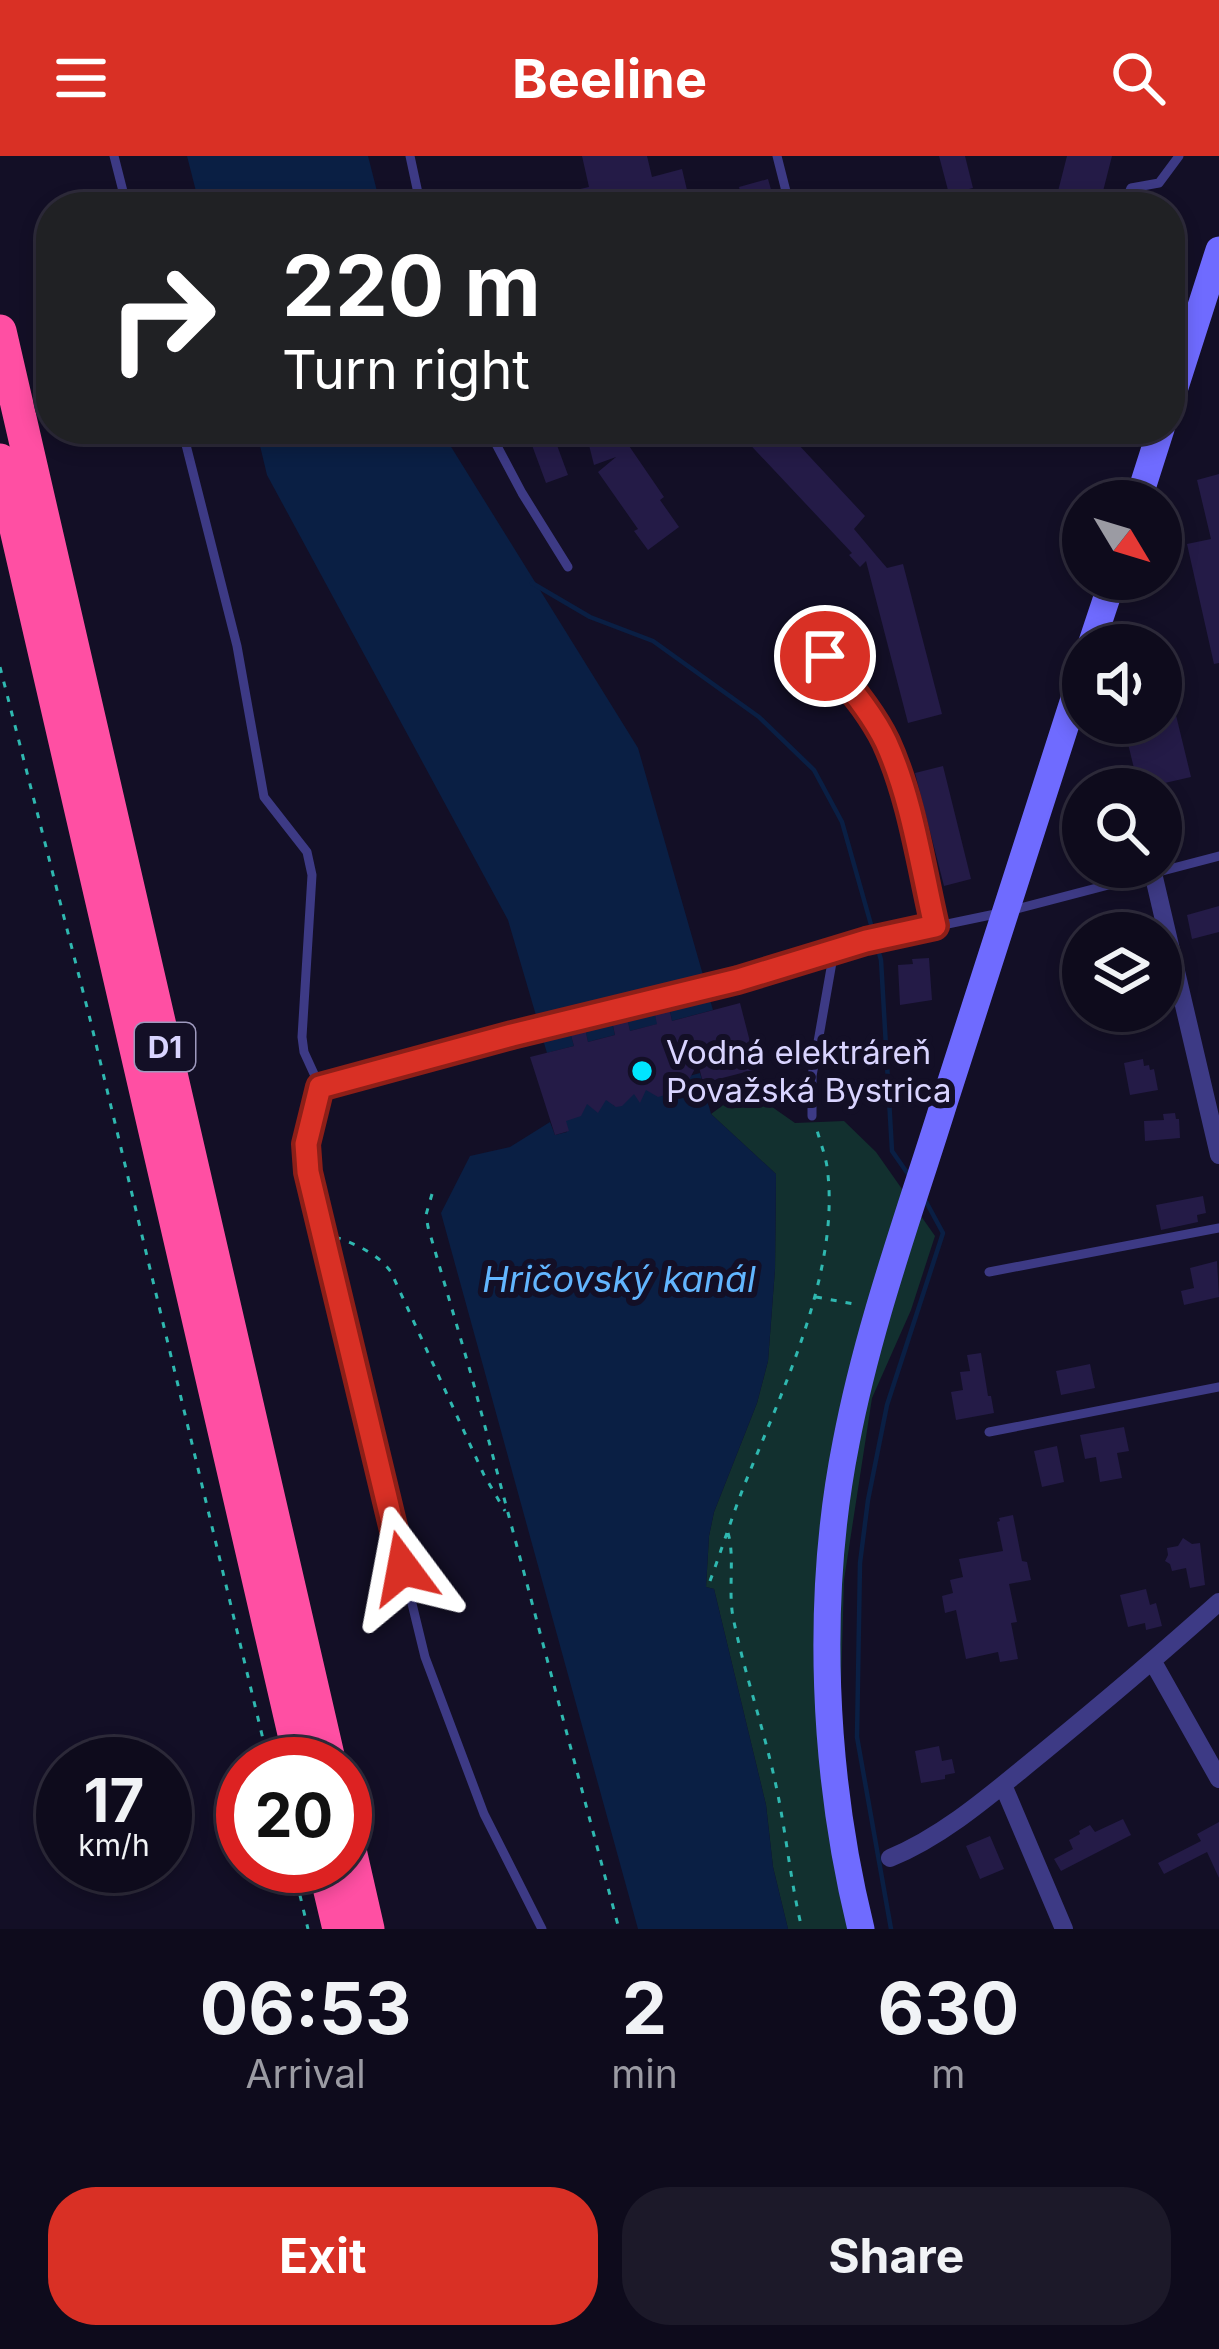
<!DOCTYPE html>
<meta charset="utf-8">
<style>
body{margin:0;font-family:Inter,sans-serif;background:#1c1929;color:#f1f3f6;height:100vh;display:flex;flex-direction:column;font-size:45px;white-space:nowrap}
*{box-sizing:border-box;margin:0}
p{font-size:39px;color:#9b9ba3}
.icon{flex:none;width:66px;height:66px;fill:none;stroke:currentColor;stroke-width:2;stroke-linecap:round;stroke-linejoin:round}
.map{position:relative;height:1773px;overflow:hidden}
.drawer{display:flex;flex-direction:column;background:#0e0b1c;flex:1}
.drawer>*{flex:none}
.hud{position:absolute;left:36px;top:36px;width:1149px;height:252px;border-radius:48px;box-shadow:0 6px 18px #0003,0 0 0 3px #2e2b3b;background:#202124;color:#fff;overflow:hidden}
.needle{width:78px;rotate:128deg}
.tools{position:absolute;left:1062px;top:324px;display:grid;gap:24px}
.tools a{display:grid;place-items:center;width:120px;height:120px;border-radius:50%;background:#0e0b1c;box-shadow:0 6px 18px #0003,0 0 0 3px #2e2b3b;font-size:60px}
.speed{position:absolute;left:36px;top:1581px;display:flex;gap:24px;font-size:60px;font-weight:700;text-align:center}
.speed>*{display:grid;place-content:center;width:156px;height:156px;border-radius:50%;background:#0e0b1c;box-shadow:0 6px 18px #0003,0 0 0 3px #2e2b3b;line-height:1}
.speed small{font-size:30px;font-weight:400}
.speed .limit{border:18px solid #d22;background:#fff;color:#111}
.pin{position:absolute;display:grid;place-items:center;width:102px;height:102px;color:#fff;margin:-51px;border:6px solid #fff;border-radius:50%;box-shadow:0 3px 12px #0007}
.me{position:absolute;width:132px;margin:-66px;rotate:347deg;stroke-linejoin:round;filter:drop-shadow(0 0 9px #0008)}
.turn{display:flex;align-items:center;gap:42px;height:252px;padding:0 48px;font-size:54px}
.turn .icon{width:156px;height:156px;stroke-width:2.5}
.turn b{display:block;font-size:84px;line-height:102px}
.eta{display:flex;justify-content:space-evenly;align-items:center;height:204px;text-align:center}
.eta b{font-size:72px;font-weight:700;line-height:84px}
.primary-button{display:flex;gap:24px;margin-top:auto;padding:24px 48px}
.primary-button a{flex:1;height:138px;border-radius:48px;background:#d93025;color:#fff;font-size:48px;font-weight:700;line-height:138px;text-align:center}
.primary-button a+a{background:#1c1929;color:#f1f3f6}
header{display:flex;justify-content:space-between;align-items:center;height:156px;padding:0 48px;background:#d93025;color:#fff;font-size:54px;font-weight:700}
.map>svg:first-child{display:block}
</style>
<header><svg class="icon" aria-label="menu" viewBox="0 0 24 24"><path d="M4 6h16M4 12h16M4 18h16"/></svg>Beeline<svg class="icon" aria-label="search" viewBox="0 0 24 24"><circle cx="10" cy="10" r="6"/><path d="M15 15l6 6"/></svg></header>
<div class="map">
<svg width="1219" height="1773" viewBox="0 0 1219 1773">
<rect width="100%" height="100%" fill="#130f26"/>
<path fill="#12302f" d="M 737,939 L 765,946 L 795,967 L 844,965 L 876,996 L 935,1080 L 911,1154 L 872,1242 L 844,1424 L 840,1564 L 853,1690 L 874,1773 L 788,1773 L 773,1711 L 766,1649 L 714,1433 L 706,1431 L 709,1380 L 714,1356 L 757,1247 L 768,1205 L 775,1113 L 776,1018 L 711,958 Z"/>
<path fill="#0a1f44" d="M 187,0 L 368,0 L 381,51 L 200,51 Z
M 256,273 L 440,273 L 638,592 L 713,854 L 672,865 L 669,851 L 654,855 L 658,868 L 630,875 L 627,862 L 612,866 L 615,879 L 588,886 L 585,873 L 570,876 L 574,890 L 547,897 L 508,764 L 267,319 Z
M 700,917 L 711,958 L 776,1018 L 775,1113 L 768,1205 L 757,1247 L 714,1356 L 709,1380 L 706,1431 L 714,1433 L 766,1649 L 773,1711 L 788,1773 L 638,1773 L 441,1057 L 470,1000 L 510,991 L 550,966 L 555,979 L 567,976 L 565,958 L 581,960 L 580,948 L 611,940 L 614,950 L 622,950 L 622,938 L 677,923 L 680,933 L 683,934 L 682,922 Z"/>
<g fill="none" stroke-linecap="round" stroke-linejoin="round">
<path stroke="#0a1f44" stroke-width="4.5" d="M 532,427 L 590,461 L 653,485 L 759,561 L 814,614 L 842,666 L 881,804 L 892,995 L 908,1018
M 891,1773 L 857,1581 L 860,1407 L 868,1344 L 887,1249 L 943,1077 L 924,1042"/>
</g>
<path fill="#241b47" d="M 582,0 L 647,0 L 652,21 L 682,13 L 691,51 L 633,51 L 632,46 L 613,51 L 562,51 L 558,38 L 589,31 Z
M 939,0 L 965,0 L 973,32 L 949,38 Z
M 1067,0 L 1112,0 L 1099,51 L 1054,51 Z
M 768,23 L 776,51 L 744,51 L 739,31 Z
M 526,273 L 551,273 L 568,319 L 546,327 Z
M 585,273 L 653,273 L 654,279 L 625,284 L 664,341 L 660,344 L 679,371 L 648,394 L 634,375 L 638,373 L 598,316 L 616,301 L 594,309 Z
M 748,273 L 784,273 L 865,360 L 854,373 L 875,398 L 887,412 L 903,408 L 942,558 L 908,567 L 866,405 L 860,411 L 849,399 L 852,397 L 741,279 Z
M 1219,318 L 1219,507 L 1214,508 L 1187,388 L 1211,383 L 1197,324 Z
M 1161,518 L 1166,518 L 1191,621 L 1156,629 L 1156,633 L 1139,633 L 1123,567 L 1161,567 Z
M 943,610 L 971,723 L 944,730 L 915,617 Z
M 1219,750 L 1219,776 L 1192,783 L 1187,759 Z
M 929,802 L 932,844 L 900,849 L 898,809 L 913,808 L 912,803 Z
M 740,847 L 757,913 L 703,927 L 698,907 L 683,935 L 671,926 L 665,939 L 658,941 L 646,934 L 640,947 L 634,938 L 622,950 L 616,951 L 606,944 L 598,957 L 587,948 L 581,960 L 566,965 L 569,975 L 555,979 L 530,901 L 574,890 L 570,876 L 574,875 L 585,872 L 588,886 L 615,879 L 612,865 L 616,864 L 627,861 L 630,875 L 657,868 L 654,854 L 669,851 L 672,865 Z
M 1143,903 L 1144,910 L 1149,909 L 1150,914 L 1154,913 L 1158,934 L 1130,939 L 1124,907 Z
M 1175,957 L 1176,963 L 1179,963 L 1180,982 L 1145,985 L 1144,965 L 1164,964 L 1163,958 Z
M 1203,1040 L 1206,1057 L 1197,1059 L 1198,1066 L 1161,1074 L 1156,1049 Z
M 1217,1105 L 1219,1141 L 1184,1149 L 1181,1135 L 1194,1132 L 1190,1112 Z
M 981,1197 L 988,1240 L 991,1240 L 994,1257 L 956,1264 L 951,1236 L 963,1234 L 960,1216 L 970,1215 L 967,1199 Z
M 1090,1208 L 1095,1232 L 1061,1239 L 1056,1215 Z
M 1124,1271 L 1129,1295 L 1117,1297 L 1122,1322 L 1100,1326 L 1096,1301 L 1085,1303 L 1080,1279 Z
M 1057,1290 L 1064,1326 L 1042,1331 L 1034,1295 Z
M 1013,1359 L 1022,1405 L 1027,1406 L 1031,1424 L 1009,1428 L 1017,1466 L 1011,1467 L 1018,1503 L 1000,1506 L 998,1496 L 966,1503 L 956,1454 L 945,1457 L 942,1440 L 953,1437 L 950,1424 L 963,1421 L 959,1403 L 1003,1395 L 997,1366 L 1000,1365 L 999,1362 Z
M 1183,1382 L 1192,1388 L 1200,1387 L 1205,1429 L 1190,1432 L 1186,1412 L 1172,1415 L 1170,1408 L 1165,1405 L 1168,1399 L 1167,1392 L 1178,1390 Z
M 1146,1433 L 1150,1449 L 1156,1447 L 1162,1470 L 1146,1474 L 1145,1467 L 1128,1471 L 1120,1439 Z
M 939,1590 L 942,1605 L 952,1603 L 955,1617 L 945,1619 L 945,1623 L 921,1627 L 915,1595 Z
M 1123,1663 L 1131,1679 L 1061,1715 L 1054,1703 L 1073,1693 L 1069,1684 L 1080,1678 L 1079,1675 L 1090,1669 L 1095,1676 Z
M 1219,1666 L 1219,1722 L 1207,1696 L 1164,1718 L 1158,1707 L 1201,1685 L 1197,1678 Z
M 990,1680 L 1004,1713 L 980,1723 L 966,1690 Z"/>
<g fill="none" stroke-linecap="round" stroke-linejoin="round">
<path stroke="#2fb8b0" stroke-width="3" stroke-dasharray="6 9" stroke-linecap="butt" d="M 0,511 L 90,863 L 269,1608
M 432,1038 L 426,1059 L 428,1071 L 471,1218 L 619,1773
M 335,1081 C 356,1088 378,1098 391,1116 L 484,1319 L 505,1355
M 816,1141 L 859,1149
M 728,1377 C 735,1399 728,1435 733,1461 C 744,1516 763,1570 775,1625 C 786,1674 790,1724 802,1773
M 710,1425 C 723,1390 734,1354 748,1320 C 784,1231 838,1117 828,1019 C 827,1003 821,989 817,974
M 293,1710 L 308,1773"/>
<path stroke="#3d3a85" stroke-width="9" d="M 114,0 L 127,51
M 410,0 L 421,51
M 777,0 L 790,51
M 1123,51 L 1131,32 L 1159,27 L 1179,0
M 182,273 L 237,490 L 264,641 L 307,696 L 312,719 L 302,881 L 304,896 L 320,931 L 306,988 L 308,1016 L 316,1053 L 425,1501 L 484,1658 L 542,1773
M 488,273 L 522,337 L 568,411
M 825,501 C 846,528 871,555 886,586 C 912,643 921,710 935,770
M 320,931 L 512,879 L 738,824 L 866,785 L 1005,756 L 1219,700
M 812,960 L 812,920 L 834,795
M 989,1116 L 1219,1072
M 989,1276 L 1219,1231"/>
<path stroke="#3d3a85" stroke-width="18" d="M 1153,717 L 1219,999
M 1153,1506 L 1219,1623
M 1003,1629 L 1064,1773
M 890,1702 C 946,1679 995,1635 1042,1597 C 1102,1548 1161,1498 1219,1446"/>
<path stroke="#6f6bff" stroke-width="27" d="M 1170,247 L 1219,94
M 1138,345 L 1161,273
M 1091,489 L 1113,423
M 861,1773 C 823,1619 815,1443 846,1287 C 868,1171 909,1059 944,947 C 990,802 1036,658 1083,515"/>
<path stroke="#ff4fa3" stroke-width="33" d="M 0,175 L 330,1608
M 0,304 L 301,1608
M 345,1672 L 368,1773
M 324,1710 L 339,1773"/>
</g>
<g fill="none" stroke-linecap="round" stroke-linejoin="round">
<defs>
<path id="route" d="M 403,1412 L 308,1016 L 306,988 L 320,931 L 512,879 L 738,824 L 866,785 L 935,770 C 921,710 912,643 886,586 C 871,555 846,527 825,500"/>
</defs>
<use href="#route" stroke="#8d1f18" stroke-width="30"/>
<use href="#route" stroke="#d93025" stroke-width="21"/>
</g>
<circle fill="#00e5ff" stroke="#130f26" stroke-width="4.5" cx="642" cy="915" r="12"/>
<g text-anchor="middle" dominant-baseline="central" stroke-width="12" stroke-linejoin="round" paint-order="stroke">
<rect fill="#130f26" stroke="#9e99be" stroke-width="3" x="135" y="867" width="60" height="48" rx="9"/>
<g font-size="30" font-weight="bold" fill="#d9d4ff">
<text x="165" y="891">D1</text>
</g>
<g font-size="33" fill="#d9d4ff" stroke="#130f26" text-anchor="start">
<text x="666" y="896">Vodná elektráreň<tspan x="666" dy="38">Považská Bystrica</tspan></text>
</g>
<g font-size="36" font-style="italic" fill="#62b6ff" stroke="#130f26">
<text x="619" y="1123">Hričovský kanál</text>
</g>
</g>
</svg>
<div class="tools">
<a><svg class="needle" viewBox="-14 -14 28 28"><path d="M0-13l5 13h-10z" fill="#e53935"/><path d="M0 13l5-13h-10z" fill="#9b9ba3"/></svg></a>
<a><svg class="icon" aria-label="sound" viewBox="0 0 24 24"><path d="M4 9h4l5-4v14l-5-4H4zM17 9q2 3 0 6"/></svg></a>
<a><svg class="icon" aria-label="search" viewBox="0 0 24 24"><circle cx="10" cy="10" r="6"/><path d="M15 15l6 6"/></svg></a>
<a><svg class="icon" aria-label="layers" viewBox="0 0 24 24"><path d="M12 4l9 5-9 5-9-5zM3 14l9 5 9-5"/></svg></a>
</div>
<div class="speed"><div>17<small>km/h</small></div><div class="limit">20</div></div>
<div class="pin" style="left:825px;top:500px;background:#d93025"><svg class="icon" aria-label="arrive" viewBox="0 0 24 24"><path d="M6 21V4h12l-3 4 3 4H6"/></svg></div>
<svg class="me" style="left:403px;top:1412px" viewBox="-20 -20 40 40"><path d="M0-17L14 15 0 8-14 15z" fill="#d93025" stroke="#fff" stroke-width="4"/></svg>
<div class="hud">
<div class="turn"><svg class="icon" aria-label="right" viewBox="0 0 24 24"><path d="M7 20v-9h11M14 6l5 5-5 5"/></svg><div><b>220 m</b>Turn right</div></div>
</div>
</div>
<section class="drawer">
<div class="eta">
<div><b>06:53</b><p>Arrival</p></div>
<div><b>2</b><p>min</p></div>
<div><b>630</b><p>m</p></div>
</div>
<div class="primary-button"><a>Exit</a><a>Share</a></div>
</section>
